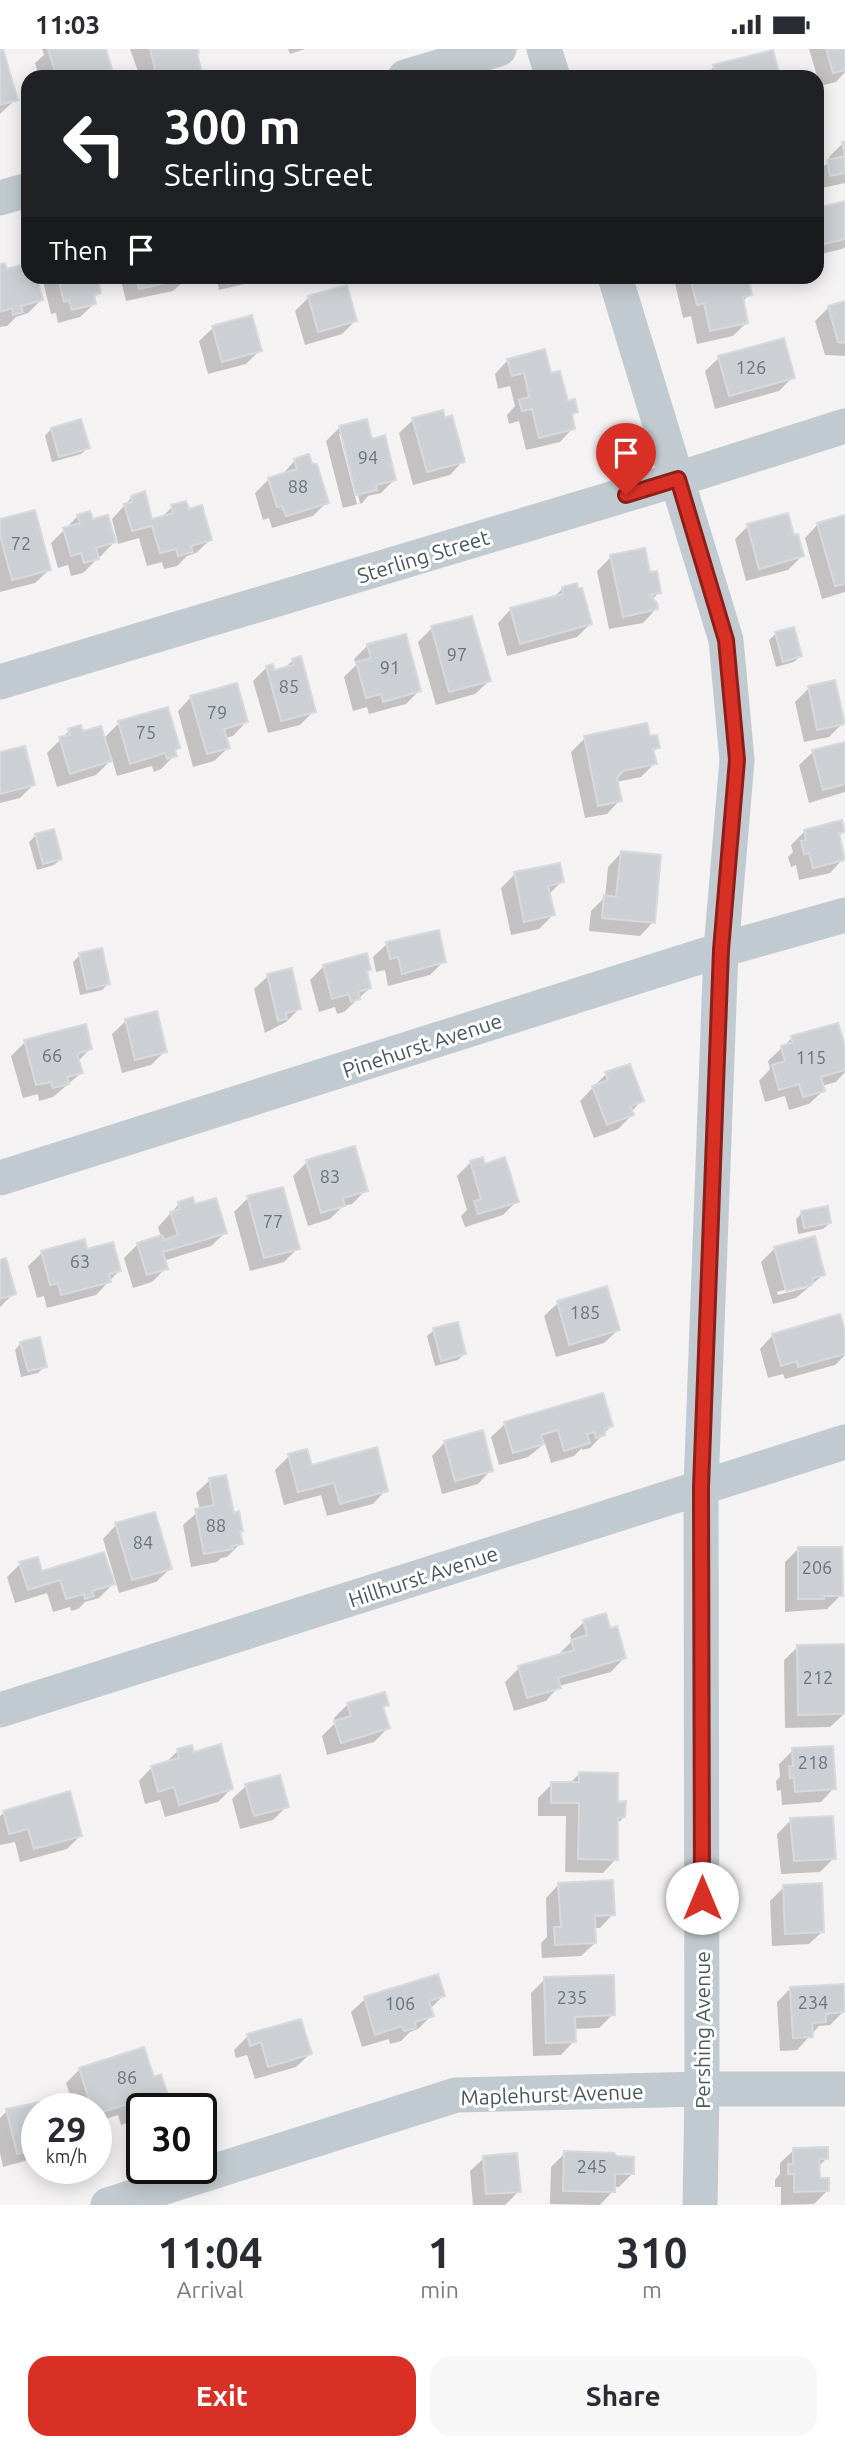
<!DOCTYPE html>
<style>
body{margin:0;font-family:Ubuntu,sans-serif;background:#f7f7f7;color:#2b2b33;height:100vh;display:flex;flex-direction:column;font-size:26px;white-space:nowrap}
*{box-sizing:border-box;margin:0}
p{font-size:23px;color:#7c7c81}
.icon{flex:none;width:38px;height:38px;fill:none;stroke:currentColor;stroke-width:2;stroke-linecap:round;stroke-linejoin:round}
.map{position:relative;height:2156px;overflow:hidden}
.side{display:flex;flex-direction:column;background:#fff;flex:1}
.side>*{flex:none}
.top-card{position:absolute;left:21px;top:21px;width:803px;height:214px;border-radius:21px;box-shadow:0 4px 18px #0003;background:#202124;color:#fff;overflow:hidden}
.speed{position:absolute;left:21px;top:2044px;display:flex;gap:14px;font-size:35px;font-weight:700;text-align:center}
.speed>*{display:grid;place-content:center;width:91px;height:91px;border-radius:50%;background:#fff;box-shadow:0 4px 18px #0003;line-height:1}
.speed small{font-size:18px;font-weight:400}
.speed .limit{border:4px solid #111;border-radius:10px;background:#fff;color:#111}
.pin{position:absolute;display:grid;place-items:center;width:60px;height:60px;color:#fff;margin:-72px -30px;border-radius:50% 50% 50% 0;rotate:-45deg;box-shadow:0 0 7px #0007}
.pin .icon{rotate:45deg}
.me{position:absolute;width:77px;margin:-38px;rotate:0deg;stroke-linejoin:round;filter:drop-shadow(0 0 5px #0008)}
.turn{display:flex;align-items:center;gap:24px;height:147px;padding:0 28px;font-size:32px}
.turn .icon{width:91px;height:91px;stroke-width:2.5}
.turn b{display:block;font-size:49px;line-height:60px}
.then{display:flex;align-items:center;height:66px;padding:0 28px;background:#0003;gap:14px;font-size:26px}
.eta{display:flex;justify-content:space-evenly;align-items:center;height:119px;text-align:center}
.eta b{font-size:42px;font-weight:700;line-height:49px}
.primary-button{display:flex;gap:14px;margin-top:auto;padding:14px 28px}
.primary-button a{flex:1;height:80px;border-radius:21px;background:#d93025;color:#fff;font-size:28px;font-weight:700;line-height:80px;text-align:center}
.primary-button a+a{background:#f7f7f7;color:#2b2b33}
.status{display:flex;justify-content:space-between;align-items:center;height:49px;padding:0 35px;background:#fff;direction:ltr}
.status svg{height:19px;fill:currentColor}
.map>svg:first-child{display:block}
</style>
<div class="status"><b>11:03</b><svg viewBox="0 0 49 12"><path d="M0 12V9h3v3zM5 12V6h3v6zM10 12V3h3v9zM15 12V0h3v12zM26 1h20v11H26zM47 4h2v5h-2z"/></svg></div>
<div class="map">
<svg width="845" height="2156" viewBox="0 0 845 2156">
<rect width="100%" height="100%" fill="#f4f2f2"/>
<path fill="#0003" fill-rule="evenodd" d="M 0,0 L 16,50 L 0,65 Z
M 42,0 L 104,0 L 110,19 L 101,28 L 39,28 L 35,14 L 44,6 Z
M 130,0 L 195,0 L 202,28 L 140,28 Z
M 288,0 L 305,0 L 290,5 Z
M 809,0 L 845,0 L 845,23 L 836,33 L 820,37 Z
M 714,18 L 779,28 L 704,28 Z
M 843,94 L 845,94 L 845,134 L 817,140 L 817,123 L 830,112 L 829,108 Z
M 845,154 L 845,198 L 842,200 L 817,206 L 817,161 Z
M 28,216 L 28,228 L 35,228 L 41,251 L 28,264 L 16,268 L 7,277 L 0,278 L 0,217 L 6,222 Z
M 42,228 L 95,228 L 99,244 L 93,250 L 94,255 L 80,268 L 58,274 L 56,264 L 51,265 Z
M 120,228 L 186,228 L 187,229 L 173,242 L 126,252 Z
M 210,228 L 252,228 L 244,235 L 219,241 L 217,231 L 211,232 Z
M 681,228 L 735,228 L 750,245 L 742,253 L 747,273 L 733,287 L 697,295 L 691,267 L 683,269 L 675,234 Z
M 309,248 L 355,272 L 342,285 L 305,296 L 295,262 Z
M 845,253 L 845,307 L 825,306 L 815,272 L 829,258 Z
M 213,279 L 260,301 L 246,315 L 208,325 L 199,292 Z
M 719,309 L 793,328 L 779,342 L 715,360 L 705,322 Z
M 508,311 L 549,326 L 567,354 L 576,363 L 571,368 L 573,379 L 560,393 L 526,401 L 519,372 L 509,375 L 507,366 L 515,357 L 510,337 L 498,340 L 495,325 Z
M 413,371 L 463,412 L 450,426 L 413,436 L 399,384 Z
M 340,378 L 394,431 L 381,444 L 368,447 L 362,454 L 343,459 L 326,392 ZM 339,385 L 343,385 L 360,454 L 357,455 Z
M 51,380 L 88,399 L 81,405 L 52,413 L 45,387 Z
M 295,411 L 327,453 L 313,467 L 272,479 L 269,469 L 263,471 L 255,444 L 269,430 L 282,426 Z
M 132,448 L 151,472 L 160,470 L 172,458 L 187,462 L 210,491 L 196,504 L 187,507 L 177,517 L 164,520 L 162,513 L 147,517 L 139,489 L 118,495 L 117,490 L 101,507 L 96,508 L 97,510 L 83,524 L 71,527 L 68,516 L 58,519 L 51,494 L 78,467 L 91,472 L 114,490 L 117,490 L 112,470 Z
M 845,468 L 845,543 L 822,550 L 805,489 L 818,475 Z
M 0,472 L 49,521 L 35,534 L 0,543 Z
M 748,477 L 802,507 L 788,521 L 746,532 L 735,490 Z
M 611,508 L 649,525 L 659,543 L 652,551 L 656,560 L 643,574 L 609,580 L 597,522 Z
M 563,539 L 590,575 L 577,588 L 507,607 L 498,574 L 511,560 L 553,549 Z
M 432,579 L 489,632 L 475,645 L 436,656 L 418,593 Z
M 776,585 L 800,607 L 794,613 L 776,618 L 769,591 Z
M 368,596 L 419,642 L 406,655 L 369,665 L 367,658 L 353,662 L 344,628 L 356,616 L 354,610 Z
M 293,611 L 314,662 L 300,676 L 268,684 L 253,632 L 267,618 L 273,623 L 284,620 Z
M 809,639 L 843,674 L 829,688 L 804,693 L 795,653 Z
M 191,648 L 246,673 L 233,687 L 225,689 L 228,699 L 214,712 L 193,718 L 178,662 Z
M 119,674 L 178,699 L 174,704 L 175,706 L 161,720 L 154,723 L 152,717 L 117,727 L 112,710 L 96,726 L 57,738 L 47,704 L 69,682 L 103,690 Z
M 585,689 L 649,689 L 658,698 L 652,704 L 655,714 L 641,728 L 616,733 L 620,751 L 607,765 L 585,769 L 571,703 Z
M 845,694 L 845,743 L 809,754 L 799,716 L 813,703 Z
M 0,705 L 33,736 L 20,749 L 0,754 Z
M 805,782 L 843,783 L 838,788 L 843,810 L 830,824 L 799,831 L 796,816 L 791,818 L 788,808 L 793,803 L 791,796 Z
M 36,786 L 61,810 L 54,816 L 37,821 L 29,793 Z
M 621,804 L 653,873 L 640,887 L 589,882 L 591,862 L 605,848 L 608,818 Z
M 515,825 L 562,832 L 548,846 L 553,866 L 539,880 L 511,886 L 501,839 Z
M 387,895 L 444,912 L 430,926 L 388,937 L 385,921 L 376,923 L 373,908 Z
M 80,906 L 108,935 L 102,941 L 80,946 L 73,913 Z
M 324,917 L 369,920 L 366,924 L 370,939 L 344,963 L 337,965 L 335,958 L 319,963 L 310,931 Z
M 268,927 L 299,960 L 286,973 L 265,984 L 254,940 Z
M 126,972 L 165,1002 L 151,1016 L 122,1024 L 112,985 Z
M 792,989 L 845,1004 L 845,1023 L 836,1033 L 822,1037 L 823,1042 L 809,1055 L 789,1061 L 785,1047 L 765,1053 L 759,1032 L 770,1020 L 768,1012 Z
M 25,993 L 90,1000 L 78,1012 L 81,1024 L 53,1048 L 39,1052 L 38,1045 L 23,1049 L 11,1007 Z
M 606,1025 L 642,1051 L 631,1063 L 632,1066 L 618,1080 L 594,1089 L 580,1052 Z
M 354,1099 L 366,1141 L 352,1155 L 343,1157 L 330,1170 L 308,1177 L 293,1127 L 307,1113 Z
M 471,1113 L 484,1117 L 517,1152 L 503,1166 L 465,1178 L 461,1167 L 467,1161 L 457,1127 Z
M 248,1149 L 298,1199 L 284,1213 L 250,1222 L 234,1163 Z
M 179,1155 L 194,1158 L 225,1184 L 211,1197 L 163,1212 L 166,1219 L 152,1233 L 133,1239 L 124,1209 L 138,1195 L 161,1188 L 158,1178 Z
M 802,1164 L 830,1174 L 823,1180 L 798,1185 L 796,1170 Z
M 775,1199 L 823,1226 L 796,1249 L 773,1255 L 761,1213 ZM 811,1234 L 806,1239 L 778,1246 L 777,1243 Z
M 86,1202 L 119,1222 L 96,1246 L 47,1259 L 44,1247 L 37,1249 L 28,1217 L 42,1204 Z
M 0,1213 L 14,1244 L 0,1258 Z
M 558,1254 L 618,1281 L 604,1294 L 556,1308 L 544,1267 Z
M 434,1281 L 464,1305 L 458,1311 L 435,1317 L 427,1287 Z
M 773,1286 L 845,1288 L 845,1306 L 835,1316 L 785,1330 L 783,1325 L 768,1329 L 760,1300 Z
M 21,1294 L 45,1317 L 38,1324 L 21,1328 L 15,1301 Z
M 505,1375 L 611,1377 L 590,1399 L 582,1401 L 582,1399 L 574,1407 L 551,1414 L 545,1394 L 528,1408 L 499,1416 L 491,1388 Z
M 445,1393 L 491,1421 L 478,1435 L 442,1445 L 432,1407 Z
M 289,1407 L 310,1418 L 386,1441 L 373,1455 L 327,1467 L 321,1446 L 284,1456 L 275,1421 Z
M 210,1431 L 242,1482 L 239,1484 L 241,1494 L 227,1508 L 221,1509 L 217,1513 L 191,1518 L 183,1476 L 200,1461 L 196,1444 Z
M 116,1476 L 170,1520 L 156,1533 L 119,1544 L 103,1490 Z
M 798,1500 L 841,1546 L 827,1560 L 785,1563 L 785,1513 Z
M 20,1515 L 40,1524 L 113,1535 L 99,1549 L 85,1553 L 78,1560 L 71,1562 L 70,1558 L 53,1563 L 47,1544 L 15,1554 L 7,1528 Z
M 584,1573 L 609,1581 L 624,1609 L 611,1623 L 559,1637 L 546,1652 L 514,1662 L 505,1633 L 519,1619 L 558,1606 L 572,1592 L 570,1586 Z
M 798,1598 L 844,1665 L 830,1678 L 785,1679 L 784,1611 Z
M 348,1655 L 387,1656 L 382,1660 L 388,1679 L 374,1693 L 327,1706 L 322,1687 L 335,1674 L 334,1669 Z
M 793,1701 L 834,1739 L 821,1753 L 782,1756 L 781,1741 L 777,1742 L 776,1732 L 780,1728 L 779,1715 Z
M 178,1702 L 193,1705 L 231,1740 L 218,1753 L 165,1768 L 160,1751 L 145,1755 L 139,1732 L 152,1718 L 165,1714 Z
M 579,1725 L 617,1754 L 624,1768 L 617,1775 L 616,1810 L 603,1824 L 565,1823 L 566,1767 L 538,1767 L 538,1749 L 552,1735 L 569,1735 Z
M 246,1737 L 287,1757 L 273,1771 L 240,1780 L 232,1750 Z
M 4,1764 L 80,1787 L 67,1800 L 20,1813 L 15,1793 L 0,1796 L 0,1767 Z
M 791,1771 L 834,1809 L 820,1823 L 781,1825 L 777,1785 Z
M 559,1835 L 613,1865 L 600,1879 L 594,1879 L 595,1894 L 581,1907 L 542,1909 L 541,1894 L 547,1888 L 546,1849 Z
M 784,1838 L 823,1882 L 809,1895 L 772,1897 L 770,1852 Z
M 545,1930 L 613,1965 L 599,1979 L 574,1980 L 574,1992 L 561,2006 L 533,2007 L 531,1944 Z
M 790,1940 L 843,1963 L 830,1976 L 819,1977 L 797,2001 L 780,2002 L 777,1953 Z
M 443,1947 L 430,1960 L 432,1966 L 418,1980 L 410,1983 L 401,1992 L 390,1995 L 389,1990 L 362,1998 L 351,1963 L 365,1950 Z
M 248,1987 L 310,2005 L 296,2018 L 255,2030 L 247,2006 L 236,2009 L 234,2001 Z
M 80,2020 L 152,2030 L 165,2042 L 150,2060 L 142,2060 L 141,2069 L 121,2076 L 118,2066 L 96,2073 L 96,2060 L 75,2060 L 66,2034 Z
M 37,2060 L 37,2101 L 25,2112 L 3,2118 L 0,2104 L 0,2069 L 7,2062 Z
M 794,2101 L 826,2110 L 818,2118 L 818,2131 L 828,2141 L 814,2155 L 781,2156 L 781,2138 L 775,2138 L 775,2131 L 780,2125 L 780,2114 Z
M 565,2104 L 633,2124 L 619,2138 L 613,2138 L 613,2142 L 600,2156 L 550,2155 L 551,2118 Z
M 484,2109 L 519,2142 L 505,2156 L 473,2156 L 470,2122 Z"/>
<path fill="#cccfd4" stroke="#d7d9dd" stroke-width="2" d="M 0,0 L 3,0 L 18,51 L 0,56 Z
M 48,0 L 106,0 L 112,20 L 86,28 L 57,28 Z
M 150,0 L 198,0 L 199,4 L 197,4 L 203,28 L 157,28 Z
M 826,0 L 845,0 L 845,21 L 833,24 Z
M 773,1 L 780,28 L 717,28 L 713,16 Z
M 845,92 L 845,124 L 830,127 L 827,111 L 845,107 L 842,93 Z
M 845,152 L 845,190 L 820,196 L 817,185 L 817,159 Z
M 5,214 L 7,220 L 28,214 L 28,228 L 37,228 L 43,251 L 21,257 L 23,263 L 13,266 L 12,259 L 0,263 L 0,215 Z
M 58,228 L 97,228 L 101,244 L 94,246 L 96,255 L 72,261 L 69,251 L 64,253 Z
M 136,228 L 188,228 L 189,229 L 139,240 Z
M 690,228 L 748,228 L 752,246 L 743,248 L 748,274 L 710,282 L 704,254 L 697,256 Z
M 347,236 L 357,272 L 318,283 L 308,247 Z
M 845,252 L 845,294 L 838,293 L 828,257 Z
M 252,266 L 262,302 L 222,313 L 212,277 Z
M 784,289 L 795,329 L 729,347 L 718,307 Z
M 545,300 L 551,324 L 560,322 L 568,352 L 575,350 L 578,363 L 572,365 L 575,380 L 539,389 L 532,360 L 522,362 L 519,351 L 529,348 L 524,324 L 512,327 L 507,310 Z
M 443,361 L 445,369 L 452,366 L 465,413 L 427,423 L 412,369 Z
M 81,370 L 90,399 L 59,408 L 51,379 Z
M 367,370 L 372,390 L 385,386 L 396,431 L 376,436 L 377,441 L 356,446 L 339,377 Z
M 309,405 L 312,414 L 317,415 L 329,454 L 286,467 L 282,457 L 277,458 L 268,429 L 297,420 L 294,410 Z
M 145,442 L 152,470 L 173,464 L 171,456 L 186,452 L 189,460 L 202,456 L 212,491 L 191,497 L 193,503 L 178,507 L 176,500 L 160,504 L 152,477 L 132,482 L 124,455 L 132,453 L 131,447 Z
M 35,461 L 51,521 L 12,531 L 0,486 L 0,470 Z
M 90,462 L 93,470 L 108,466 L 116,493 L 96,499 L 99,510 L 84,514 L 81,504 L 71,507 L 63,479 L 80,474 L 77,466 Z
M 788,464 L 794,486 L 798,485 L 804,507 L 759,520 L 747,475 Z
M 845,466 L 845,535 L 835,537 L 817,474 Z
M 645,499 L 650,523 L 657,522 L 661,544 L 650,546 L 657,554 L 658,560 L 623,568 L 610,506 Z
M 577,534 L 578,540 L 582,539 L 592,575 L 520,595 L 510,559 L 563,545 L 562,538 Z
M 472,567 L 491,632 L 449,643 L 431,577 Z
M 794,578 L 802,607 L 783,613 L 775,583 Z
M 406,585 L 421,642 L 383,653 L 381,645 L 366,649 L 356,613 L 371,609 L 367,595 Z
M 301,607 L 316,663 L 281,672 L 266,617 L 273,615 L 274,621 L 294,616 L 292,610 Z
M 835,631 L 845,675 L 817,681 L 808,637 Z
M 237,634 L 248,673 L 224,680 L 230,699 L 207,705 L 190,647 Z
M 168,658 L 180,699 L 175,701 L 177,707 L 167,710 L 165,704 L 130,715 L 118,672 Z
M 647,674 L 650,687 L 657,686 L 660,699 L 653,700 L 657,715 L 623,722 L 617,729 L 622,752 L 598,757 L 584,687 Z
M 81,676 L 83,682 L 101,677 L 112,712 L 70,725 L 59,688 L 70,686 L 68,680 Z
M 845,693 L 845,735 L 823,741 L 812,701 Z
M 25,697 L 35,736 L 0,745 L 0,703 Z
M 842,771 L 845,783 L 839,784 L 845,811 L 813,819 L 809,804 L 804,805 L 801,792 L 806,791 L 804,781 Z
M 54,780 L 62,810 L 43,815 L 35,785 Z
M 621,802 L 661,806 L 655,874 L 602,869 L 604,846 L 616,848 Z
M 560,814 L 564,833 L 548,837 L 555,866 L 524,873 L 514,823 Z
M 439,881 L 446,913 L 402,925 L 398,908 L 390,910 L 386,893 Z
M 102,899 L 110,935 L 87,940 L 79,904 Z
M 367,904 L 371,921 L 367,922 L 371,939 L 358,943 L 360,950 L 351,953 L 349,945 L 332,950 L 323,916 Z
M 292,919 L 301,960 L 286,964 L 287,970 L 278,972 L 267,925 Z
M 157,962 L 167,1003 L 135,1011 L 125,970 Z
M 838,974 L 845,997 L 845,1021 L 821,1028 L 825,1042 L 803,1048 L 799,1035 L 779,1041 L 772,1016 L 785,1012 L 781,997 L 793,993 L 791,987 Z
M 86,975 L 92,1000 L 77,1005 L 83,1024 L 67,1028 L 69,1035 L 53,1039 L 51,1033 L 36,1036 L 24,991 Z
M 630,1015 L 644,1052 L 630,1057 L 634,1066 L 607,1076 L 592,1037 L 608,1031 L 605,1023 Z
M 355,1097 L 368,1142 L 343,1149 L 345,1157 L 321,1164 L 306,1111 Z
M 483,1108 L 485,1115 L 505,1108 L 519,1153 L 478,1165 L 474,1152 L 481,1150 L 470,1112 Z
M 283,1138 L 300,1200 L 264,1209 L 247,1147 Z
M 193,1148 L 195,1155 L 216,1149 L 227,1184 L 163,1203 L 168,1220 L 147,1226 L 137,1194 L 162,1186 L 164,1191 L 178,1186 L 170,1163 L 180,1160 L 178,1153 Z
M 828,1157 L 831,1174 L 804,1179 L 801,1162 Z
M 815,1187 L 825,1226 L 813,1229 L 812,1236 L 786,1242 L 774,1198 Z
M 85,1190 L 87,1200 L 113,1193 L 121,1222 L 109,1225 L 111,1233 L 61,1246 L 58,1234 L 50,1236 L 41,1202 Z
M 6,1209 L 16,1245 L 0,1250 L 0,1211 Z
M 607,1237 L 620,1281 L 569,1296 L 557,1252 Z
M 840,1265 L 845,1282 L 845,1305 L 798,1318 L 797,1312 L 781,1317 L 772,1285 Z
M 458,1273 L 466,1305 L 441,1312 L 433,1279 Z
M 40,1288 L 47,1318 L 28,1322 L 20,1293 Z
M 603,1344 L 613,1377 L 604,1380 L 605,1386 L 596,1389 L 594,1383 L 587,1385 L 590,1394 L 564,1402 L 558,1381 L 541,1386 L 544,1395 L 513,1404 L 504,1373 Z
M 483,1381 L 493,1422 L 455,1432 L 444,1392 Z
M 377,1398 L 388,1442 L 340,1455 L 334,1434 L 298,1443 L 288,1405 L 307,1400 L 312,1416 Z
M 226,1426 L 234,1464 L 239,1462 L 243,1482 L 240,1483 L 243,1495 L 232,1497 L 233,1500 L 204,1505 L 195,1460 L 214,1456 L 209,1429 Z
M 155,1463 L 172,1520 L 132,1531 L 115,1474 Z
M 798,1498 L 842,1498 L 843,1547 L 824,1547 L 824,1550 L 798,1550 Z
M 104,1503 L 115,1535 L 92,1542 L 94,1547 L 85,1550 L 84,1545 L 66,1550 L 60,1531 L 28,1541 L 19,1513 L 38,1508 L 42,1522 Z
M 606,1564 L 610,1579 L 617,1577 L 626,1609 L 558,1629 L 561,1639 L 527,1649 L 518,1617 L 574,1601 L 571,1591 L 587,1586 L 583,1571 Z
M 845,1595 L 845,1665 L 798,1666 L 797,1596 Z
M 385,1643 L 389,1656 L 383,1658 L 390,1679 L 341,1694 L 334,1672 L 351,1667 L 347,1654 Z
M 221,1695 L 233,1740 L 179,1756 L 174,1738 L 158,1743 L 151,1717 L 179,1709 L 177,1700 L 192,1696 L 194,1703 Z
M 833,1697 L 836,1740 L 795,1743 L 794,1729 L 790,1729 L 789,1717 L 793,1717 L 792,1699 Z
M 579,1723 L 618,1724 L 618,1753 L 626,1752 L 625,1768 L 618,1769 L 618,1811 L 578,1810 L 579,1754 L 551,1754 L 551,1733 L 579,1733 Z
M 280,1726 L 289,1758 L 254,1767 L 245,1735 Z
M 70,1742 L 82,1787 L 34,1800 L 28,1780 L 9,1785 L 3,1762 Z
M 833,1767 L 836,1810 L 794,1812 L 790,1769 Z
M 613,1831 L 615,1866 L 595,1867 L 596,1894 L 555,1896 L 554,1878 L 561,1878 L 558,1834 Z
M 822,1834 L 824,1883 L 785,1885 L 783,1836 Z
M 438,1925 L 445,1947 L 429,1952 L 434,1967 L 415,1973 L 416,1979 L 404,1982 L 402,1977 L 375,1986 L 364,1948 Z
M 614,1926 L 615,1966 L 575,1968 L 576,1993 L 546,1994 L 544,1928 Z
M 844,1935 L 845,1963 L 826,1965 L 826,1973 L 812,1974 L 813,1988 L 793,1989 L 790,1938 Z
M 301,1970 L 312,2005 L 268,2018 L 261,1993 L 250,1997 L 247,1985 Z
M 144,1998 L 154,2028 L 161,2025 L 167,2043 L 154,2047 L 157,2056 L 134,2063 L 131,2054 L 96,2065 L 96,2060 L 92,2060 L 79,2019 Z
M 45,2052 L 47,2060 L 37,2060 L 37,2100 L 17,2105 L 6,2060 Z
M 828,2098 L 828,2110 L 819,2110 L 820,2129 L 829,2129 L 829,2142 L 794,2143 L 794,2125 L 788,2125 L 788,2115 L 793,2115 L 793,2099 Z
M 564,2102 L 614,2104 L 617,2107 L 634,2108 L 634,2125 L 615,2125 L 615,2143 L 563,2142 Z
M 517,2104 L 521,2143 L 486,2145 L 483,2107 Z"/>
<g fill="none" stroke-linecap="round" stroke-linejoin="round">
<path stroke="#c1cad0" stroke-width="35" d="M 544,0 L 553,28
M 405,28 L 499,0
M 0,149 L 28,141
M 615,228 L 726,591 L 737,711 L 721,901 L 701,1439 L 702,2040 L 700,2156
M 0,633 L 678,430 L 845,377
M 0,1129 L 721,901 L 845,866
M 0,1661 L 845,1393
M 108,2156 L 456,2046 L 702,2040 L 845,2040"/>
</g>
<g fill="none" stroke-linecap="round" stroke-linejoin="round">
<defs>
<path id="route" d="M 626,446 L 678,430 L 726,591 L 737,711 L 721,901 L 701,1438 L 702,1849"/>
</defs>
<use href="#route" stroke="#8d1f18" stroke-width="18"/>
<use href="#route" stroke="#d93025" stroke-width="12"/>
</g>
<g text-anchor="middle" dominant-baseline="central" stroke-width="6" stroke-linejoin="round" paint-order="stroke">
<g font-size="18" fill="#6a747c">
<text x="751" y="318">126</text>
<text x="368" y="408">94</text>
<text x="298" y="437">88</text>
<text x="21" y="494">72</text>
<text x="457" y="605">97</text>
<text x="390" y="618">91</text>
<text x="289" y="637">85</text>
<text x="217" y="663">79</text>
<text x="146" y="683">75</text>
<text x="52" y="1006">66</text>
<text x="811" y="1008">115</text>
<text x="330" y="1127">83</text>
<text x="273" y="1172">77</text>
<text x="80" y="1212">63</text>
<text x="585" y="1263">185</text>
<text x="216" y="1476">88</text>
<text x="143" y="1493">84</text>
<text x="817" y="1518">206</text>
<text x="818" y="1628">212</text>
<text x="813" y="1713">218</text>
<text x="572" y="1948">235</text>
<text x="813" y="1953">234</text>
<text x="400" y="1954">106</text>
<text x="127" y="2028">86</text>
<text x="592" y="2117">245</text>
</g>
<g font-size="21" fill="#4a565f" stroke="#fff">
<text transform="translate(423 507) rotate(-17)">Sterling Street</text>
<text transform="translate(422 996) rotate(-18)">Pinehurst Avenue</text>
<text transform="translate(423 1527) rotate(-18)">Hillhurst Avenue</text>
<text transform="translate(702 1981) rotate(-90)">Pershing Avenue</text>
<text transform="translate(552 2045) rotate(-2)">Maplehurst Avenue</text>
</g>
</g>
</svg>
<div class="speed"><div>29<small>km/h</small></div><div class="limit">30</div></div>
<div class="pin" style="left:626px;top:446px;background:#d93025"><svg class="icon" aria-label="arrive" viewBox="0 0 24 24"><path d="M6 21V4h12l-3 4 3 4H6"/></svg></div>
<svg class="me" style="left:702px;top:1849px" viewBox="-20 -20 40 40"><circle r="19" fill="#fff"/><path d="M0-13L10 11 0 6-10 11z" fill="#d93025"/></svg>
<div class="top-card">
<div class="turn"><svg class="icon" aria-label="left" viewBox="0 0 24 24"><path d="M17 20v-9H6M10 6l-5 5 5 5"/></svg><div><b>300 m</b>Sterling Street</div></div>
<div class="then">Then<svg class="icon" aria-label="arrive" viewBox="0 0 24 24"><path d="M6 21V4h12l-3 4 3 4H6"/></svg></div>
</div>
</div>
<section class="side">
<div class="eta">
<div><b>11:04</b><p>Arrival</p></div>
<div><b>1</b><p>min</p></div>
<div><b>310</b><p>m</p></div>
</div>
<div class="primary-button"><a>Exit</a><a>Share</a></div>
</section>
